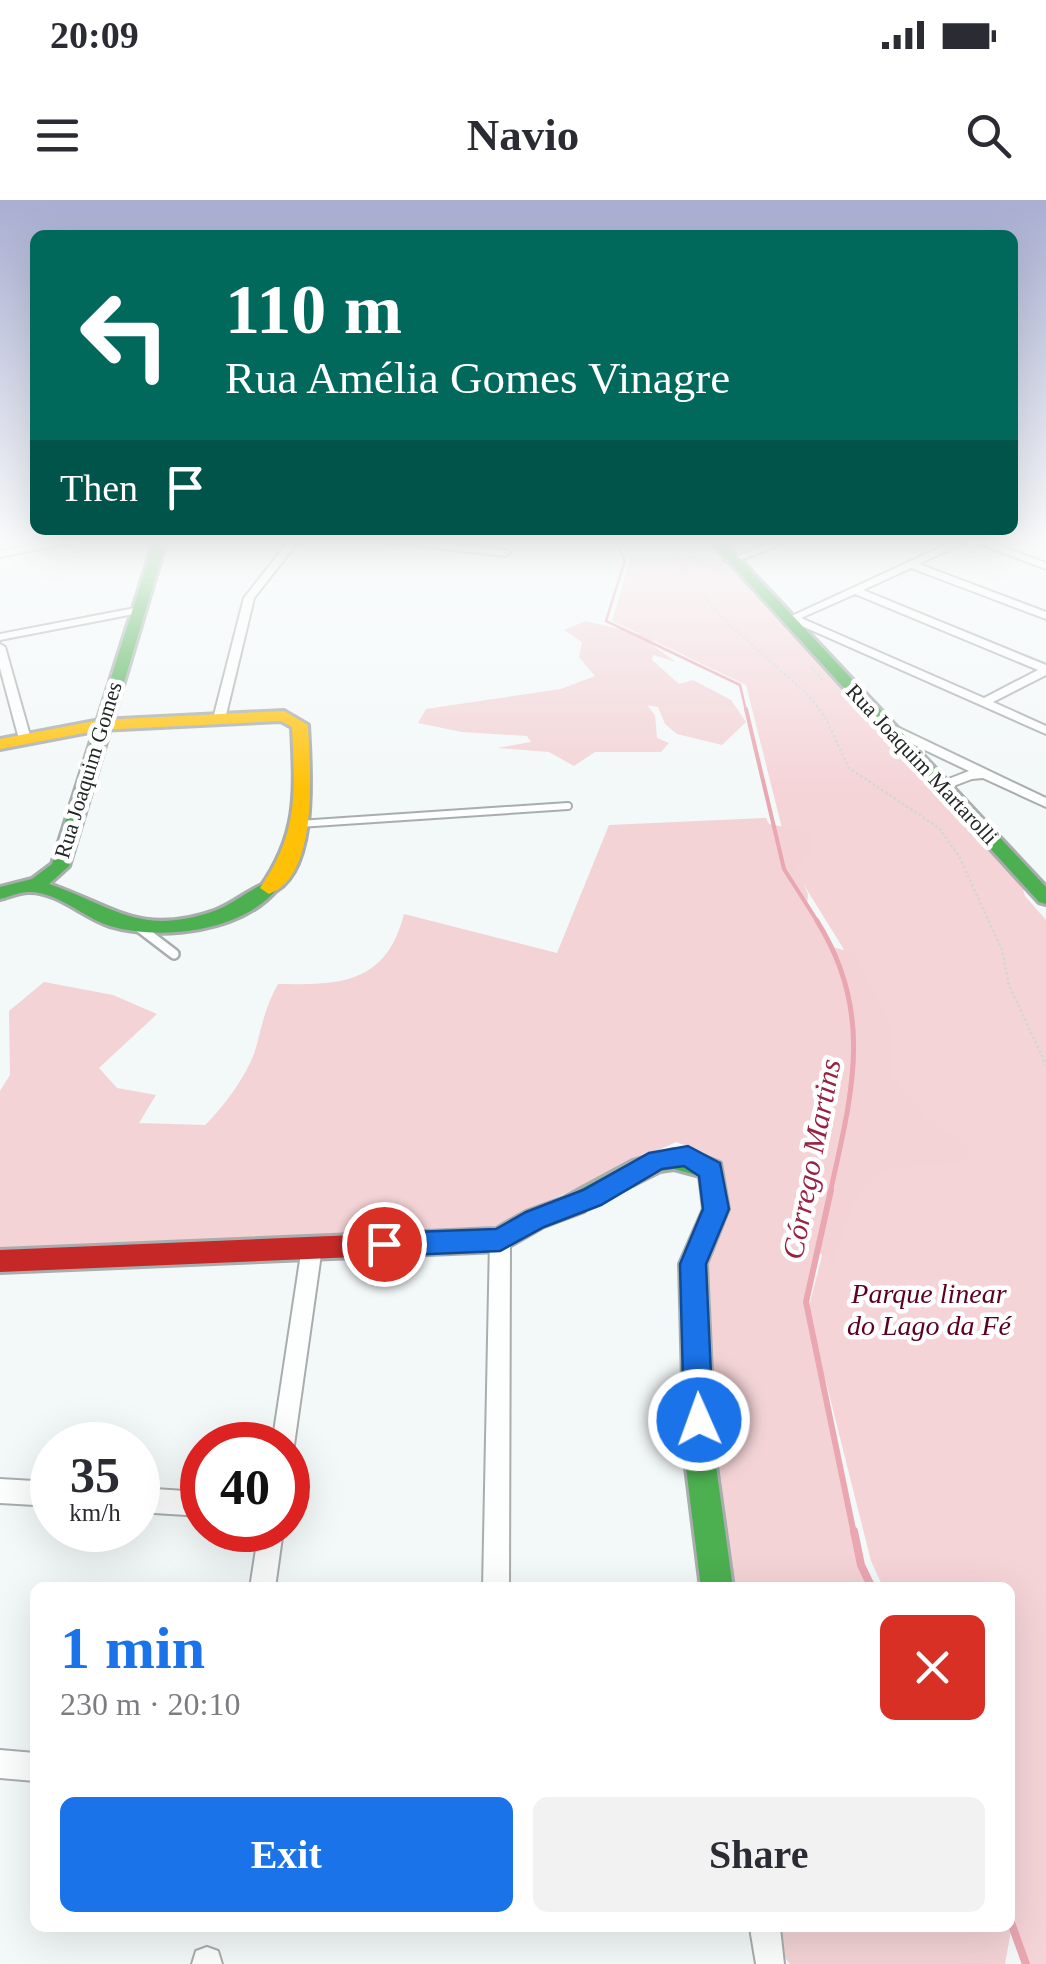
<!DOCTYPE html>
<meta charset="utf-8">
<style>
body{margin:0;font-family:Georgia,serif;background:#f2f2f3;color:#2b2b33;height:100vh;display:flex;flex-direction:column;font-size:38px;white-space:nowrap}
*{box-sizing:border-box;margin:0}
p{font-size:32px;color:#7c7c81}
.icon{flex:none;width:55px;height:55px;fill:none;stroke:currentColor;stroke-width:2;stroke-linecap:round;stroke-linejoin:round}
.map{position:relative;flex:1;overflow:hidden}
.panel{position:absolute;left:30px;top:1382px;width:985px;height:350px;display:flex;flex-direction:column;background:#fff;border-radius:15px;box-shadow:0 10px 40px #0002}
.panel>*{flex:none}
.top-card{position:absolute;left:30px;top:30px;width:988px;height:305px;border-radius:15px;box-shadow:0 10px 40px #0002;background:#00695c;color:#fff;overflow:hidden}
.speed{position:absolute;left:30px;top:1222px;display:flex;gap:20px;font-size:50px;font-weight:700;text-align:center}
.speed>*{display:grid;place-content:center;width:130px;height:130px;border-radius:50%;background:#fff;box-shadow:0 10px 40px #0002;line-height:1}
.speed small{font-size:25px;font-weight:400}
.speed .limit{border:15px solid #d22;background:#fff;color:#111}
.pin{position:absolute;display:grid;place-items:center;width:85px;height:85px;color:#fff;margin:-42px;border:5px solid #fff;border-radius:50%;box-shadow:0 2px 10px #0007}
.me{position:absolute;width:110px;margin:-55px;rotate:358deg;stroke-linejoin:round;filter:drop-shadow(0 0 8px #0008)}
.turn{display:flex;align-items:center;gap:35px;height:210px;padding:0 30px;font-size:45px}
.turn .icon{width:130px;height:130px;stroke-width:2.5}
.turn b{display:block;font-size:70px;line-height:85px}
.then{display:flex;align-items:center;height:95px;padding:0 30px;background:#0003;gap:20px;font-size:38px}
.round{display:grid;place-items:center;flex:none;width:105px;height:105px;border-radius:15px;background:#f2f2f3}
.summary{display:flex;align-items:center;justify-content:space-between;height:170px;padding:0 30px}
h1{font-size:60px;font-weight:700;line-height:75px;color:#1a73e8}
.button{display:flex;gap:20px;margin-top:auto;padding:20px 30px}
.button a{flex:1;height:115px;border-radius:15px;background:#1a73e8;color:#fff;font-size:40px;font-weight:700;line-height:115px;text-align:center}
.button a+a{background:#f2f2f3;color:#2b2b33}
.status{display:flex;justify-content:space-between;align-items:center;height:70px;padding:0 50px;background:#fff;direction:ltr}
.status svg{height:28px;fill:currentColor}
header{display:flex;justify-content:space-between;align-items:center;height:130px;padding:0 30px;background:#fff;font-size:45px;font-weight:700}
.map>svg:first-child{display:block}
</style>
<div class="status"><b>20:09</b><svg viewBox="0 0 49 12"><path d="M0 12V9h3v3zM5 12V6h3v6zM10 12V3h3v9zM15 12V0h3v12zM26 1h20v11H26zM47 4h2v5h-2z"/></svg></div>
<header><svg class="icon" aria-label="menu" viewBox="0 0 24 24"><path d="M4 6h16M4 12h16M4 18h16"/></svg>Navio<svg class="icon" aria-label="search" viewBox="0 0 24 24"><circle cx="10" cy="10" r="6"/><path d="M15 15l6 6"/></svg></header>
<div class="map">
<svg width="1046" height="1764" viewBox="0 0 1046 1764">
<rect width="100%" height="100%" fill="#f3f8f8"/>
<path fill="#f5d4d8" d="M 622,342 L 718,342 L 750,390 L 1022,685 L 1025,696 L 1046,720 L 1046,1764 L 1028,1764 L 1010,1711 L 1010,1388 L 883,1387 L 871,1361 L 808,1110 L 860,908 L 866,835 L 843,748 L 791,664 L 746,485 L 612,421 L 630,360 Z"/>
<path fill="#f3d3d6" d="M 586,421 L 651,437 L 655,447 L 676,462 L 653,455 L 652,460 L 679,484 L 693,480 L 731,500 L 746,522 L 722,545 L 677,534 L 665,524 L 658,507 L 647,505 L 655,515 L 657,538 L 669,543 L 661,552 L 595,552 L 574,566 L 549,552 L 497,548 L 531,542 L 527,536 L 462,532 L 418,523 L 426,509 L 561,489 L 595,476 L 579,457 L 582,442 L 564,430 Z
M 766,618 L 769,624 L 810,632 L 811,654 L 796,668 L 808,694 L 807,705 L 833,747 L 856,754 L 890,821 L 891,875 L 927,919 L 970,948 L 963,963 C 942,967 921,965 900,967 C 855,973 842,1031 834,1067 L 817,1050 L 806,1103 L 819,1162 L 825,1169 L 826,1196 L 861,1365 L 872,1387 L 711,1387 L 684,1083 L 708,979 L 687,946 L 676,942 L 486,1030 L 0,1057 L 0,891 L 10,875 L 9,811 L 44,782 L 113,795 L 157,814 L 99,868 L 117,888 L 156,895 L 139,923 L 205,925 C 225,905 250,872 257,844 C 262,824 267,803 278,784 C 341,785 386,784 404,714 L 557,753 L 609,625 Z
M 1010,1721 L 1012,1725 L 1005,1764 L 790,1764 L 774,1744 L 768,1728 L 1010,1728 Z"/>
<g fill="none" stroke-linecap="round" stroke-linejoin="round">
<path stroke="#eaa6b1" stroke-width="2.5" d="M 616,342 L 625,360 L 606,421 L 740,485 L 746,511"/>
<path stroke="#eaa6b1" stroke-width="4" d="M 746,509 L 784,669 L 819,724"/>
<path stroke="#eaa6b1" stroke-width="5" d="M 817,721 C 875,813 852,894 830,993"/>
<path stroke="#eaa6b1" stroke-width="6" d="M 831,990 L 806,1102 L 854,1334"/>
<path stroke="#eaa6b1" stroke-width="8" d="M 854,1331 L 861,1365 L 872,1388
M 1010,1720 L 1026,1764"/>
<defs>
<path id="lane-far1" d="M 299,624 L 568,606"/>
<path id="lane" d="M 136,725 L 174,754"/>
<path id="street" d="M 53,342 L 76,342 L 0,357 L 0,351 Z
M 288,342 L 298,342 L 254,398 L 225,519 L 215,522 L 213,519 L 244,398 Z
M 384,342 L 421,342 L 505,350 L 510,353 L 505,356 Z
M 773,342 L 788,342 L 733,363 L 725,361 Z
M 952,342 L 965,342 L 919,364 L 1046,412 L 1046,419 L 911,368 L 863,390 L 1046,465 L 1046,475 L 993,502 L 1046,526 L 1046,534 L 793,422 L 788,423 L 783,420 ZM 855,394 L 1038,470 L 984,498 L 801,418 Z
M 974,342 L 989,342 L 1046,363 L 1046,369 Z
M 140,407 L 144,408 L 144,412 L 0,440 L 0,434 Z
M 0,444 L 5,447 L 31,539 L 29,542 L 19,539 L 0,468 Z
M 885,525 L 893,525 L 1046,598 L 1046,607 L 983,578 L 972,579 L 943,590 L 938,589 L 938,583 L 969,571 L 885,531 Z
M 500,1031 L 507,1034 L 510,1040 L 509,1388 L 483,1388 L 490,1040 L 493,1034 Z
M 312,1038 L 319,1041 L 322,1047 L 294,1245 L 288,1254 L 288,1245 L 272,1245 L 302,1047 L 305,1041 Z
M 0,1279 L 52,1282 L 52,1306 L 0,1303 Z
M 138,1288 L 202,1292 L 202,1316 L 138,1312 Z
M 259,1330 L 283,1330 L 275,1388 L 250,1388 Z
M 0,1550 L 35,1553 L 35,1581 L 0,1578 Z
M 750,1728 L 780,1728 L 784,1764 L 756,1764 Z
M 207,1747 L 218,1751 L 222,1764 L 192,1764 L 196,1751 Z"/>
<path id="fast" d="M 154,342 L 166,342 L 69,666 L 49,684 C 113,706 140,737 214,711 C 234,704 250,688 269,682 L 278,688 C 242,732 162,741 110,726 C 84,718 58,692 30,692 C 21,691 9,697 0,699 L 0,687 L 32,679 L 52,664 Z
M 711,342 L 724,342 L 1046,687 L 1046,704 L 1039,702 Z
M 674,950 L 692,952 L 720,963 L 728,1009 L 706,1064 L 715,1259 L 733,1388 L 701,1388 L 685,1259 L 680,1064 L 704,1009 L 700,976 L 674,969 L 660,971 L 575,1014 L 566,1011 L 563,1004 L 566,997 L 633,961 Z"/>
<path id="slow" d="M 284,511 L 308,525 C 310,567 320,676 269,694 L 260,688 C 299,633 295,592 292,527 L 281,521 L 100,530 L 0,549 L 0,539 L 100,520 Z"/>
<path id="jam" d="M 575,994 L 584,997 L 587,1004 L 584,1011 L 544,1026 L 500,1051 L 0,1072 L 0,1050 L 496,1029 L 526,1012 Z"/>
</defs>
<use href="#lane-far1" stroke="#a9adad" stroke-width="10"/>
<use href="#lane" stroke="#a9adad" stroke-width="14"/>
<use href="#street" stroke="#a9adad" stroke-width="4"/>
<use href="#fast" stroke="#a9adad" stroke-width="6"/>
<use href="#slow" stroke="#a9adad" stroke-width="6"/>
<use href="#jam" stroke="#a9adad" stroke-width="6"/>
<path stroke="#d4d6d5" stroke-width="2.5" stroke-dasharray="2.5 2.5" stroke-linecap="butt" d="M 674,342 L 685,376 L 720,416 L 808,495 L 825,517 L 849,568 L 939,628 L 959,656 L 1002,750 L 1009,785 L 1046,865
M 687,342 L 694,358 L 726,373
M 811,467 L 822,480"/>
<use href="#lane-far1" stroke="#fdfefe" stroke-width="6"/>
<use href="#lane" stroke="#fdfefe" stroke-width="9"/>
<use href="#street" fill="#fdfefe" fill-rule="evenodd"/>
<use href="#fast" fill="#4caf50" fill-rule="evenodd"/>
<use href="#slow" fill="#ffc107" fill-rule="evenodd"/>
<use href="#jam" fill="#c62828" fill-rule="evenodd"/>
</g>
<linearGradient id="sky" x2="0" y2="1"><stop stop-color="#a9aed2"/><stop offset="0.58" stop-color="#fafcfc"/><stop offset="1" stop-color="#fafcfc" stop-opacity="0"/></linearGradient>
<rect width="1046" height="589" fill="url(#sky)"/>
<path fill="#1a73e8" stroke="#114b97" stroke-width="2.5" d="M 688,946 L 720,963 L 729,1009 L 706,1064 L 713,1220 L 709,1230 L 699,1234 L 688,1230 L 684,1220 L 680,1064 L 703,1009 L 699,976 L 684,966 L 662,969 L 601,1005 L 544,1027 L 500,1051 L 384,1056 L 371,1044 L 384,1033 L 496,1029 L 526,1012 L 583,990 L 649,953 Z"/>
<g text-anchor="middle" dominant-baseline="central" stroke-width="9" stroke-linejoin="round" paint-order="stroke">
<g font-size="22" fill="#232726" stroke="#fff">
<text transform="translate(922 564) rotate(47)">Rua Joaquim Martarolli</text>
<text transform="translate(88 570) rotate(-73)">Rua Joaquim Gomes</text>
</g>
<g font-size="28" font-style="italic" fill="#5b001e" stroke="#fff">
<text x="929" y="1093">Parque linear<tspan x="929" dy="32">do Lago da Fé</tspan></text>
</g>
<g font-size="30" font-style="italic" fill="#972241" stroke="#fff">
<text transform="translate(811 959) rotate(-79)">Córrego Martins</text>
</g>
</g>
</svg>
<div class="speed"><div>35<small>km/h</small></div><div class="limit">40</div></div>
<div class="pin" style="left:384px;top:1044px;background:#d93025"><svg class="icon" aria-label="arrive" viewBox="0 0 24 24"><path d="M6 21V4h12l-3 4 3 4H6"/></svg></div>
<svg class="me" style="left:699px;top:1220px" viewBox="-20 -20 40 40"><circle r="17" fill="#1a73e8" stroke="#fff" stroke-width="3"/><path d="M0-11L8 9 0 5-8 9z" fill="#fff"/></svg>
<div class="top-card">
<div class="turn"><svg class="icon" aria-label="left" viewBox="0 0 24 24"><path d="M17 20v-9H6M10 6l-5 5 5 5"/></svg><div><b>110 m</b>Rua Amélia Gomes Vinagre</div></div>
<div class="then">Then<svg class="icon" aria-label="arrive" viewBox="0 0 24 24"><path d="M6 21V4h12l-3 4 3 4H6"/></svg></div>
</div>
<section class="panel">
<div class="summary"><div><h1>1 min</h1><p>230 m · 20:10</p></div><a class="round" style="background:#d93025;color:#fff"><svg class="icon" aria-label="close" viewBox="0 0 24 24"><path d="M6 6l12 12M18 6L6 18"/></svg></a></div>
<div class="button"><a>Exit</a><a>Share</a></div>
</section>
</div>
